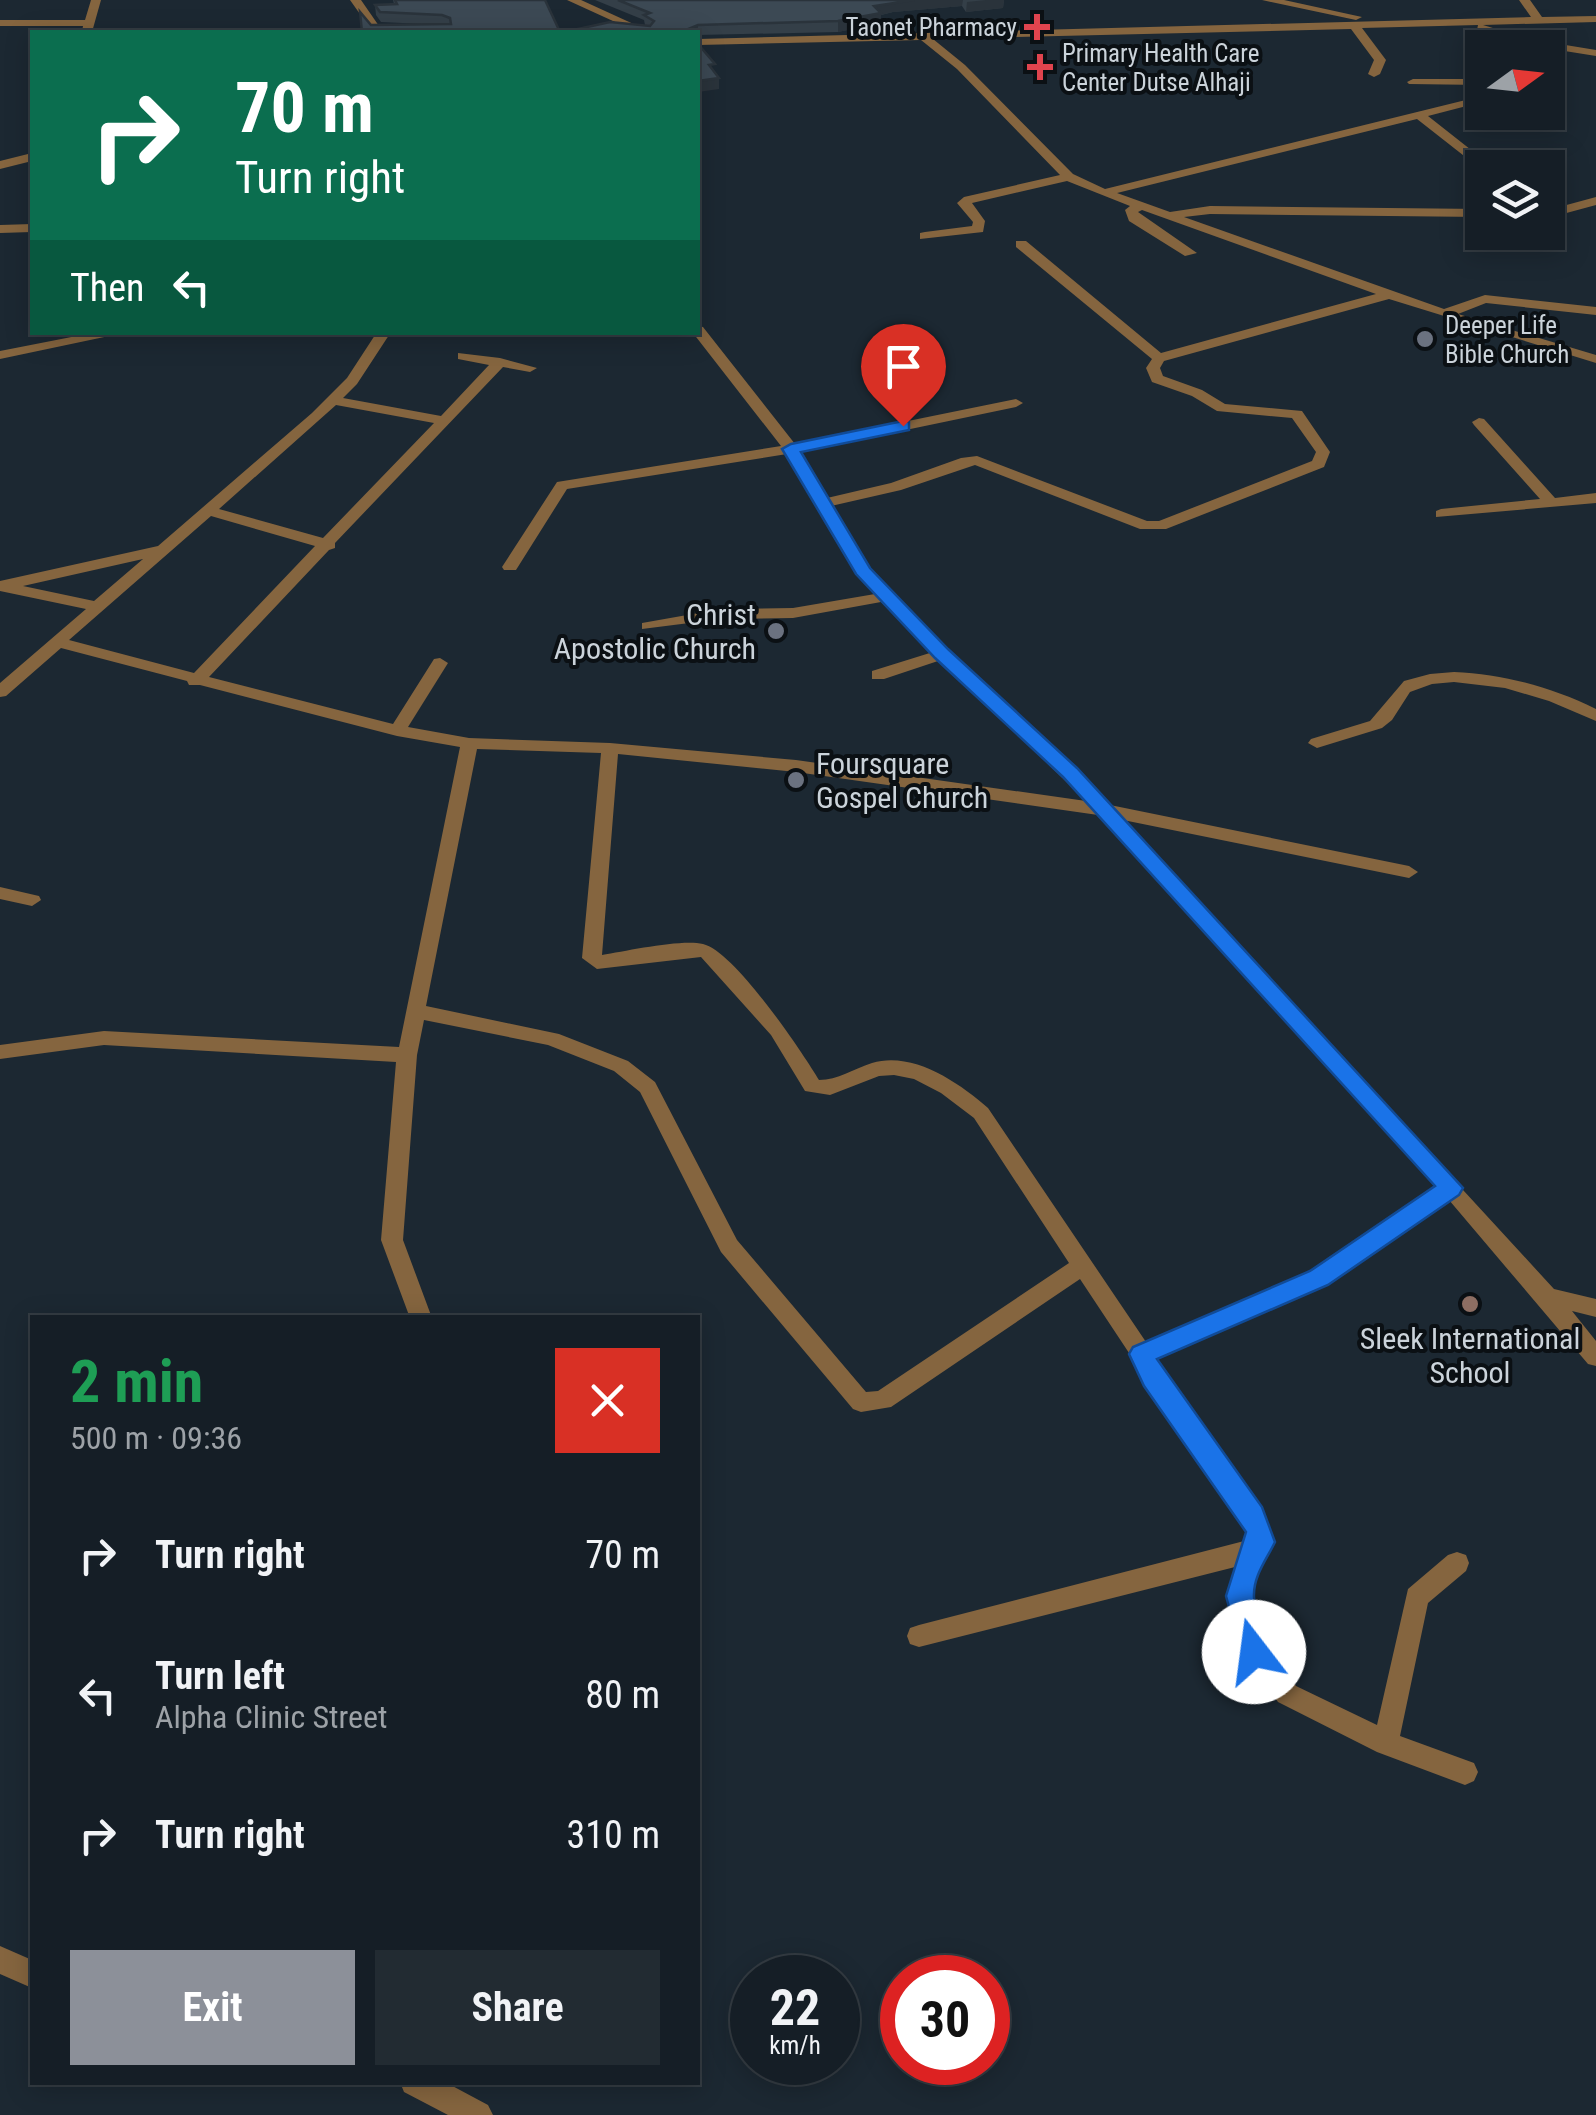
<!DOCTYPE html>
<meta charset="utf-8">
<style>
body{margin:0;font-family:"Roboto Condensed",sans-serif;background:#222b32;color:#f1f3f6;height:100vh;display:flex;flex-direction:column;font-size:38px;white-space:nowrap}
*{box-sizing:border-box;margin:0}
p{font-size:32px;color:#9da2a7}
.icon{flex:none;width:55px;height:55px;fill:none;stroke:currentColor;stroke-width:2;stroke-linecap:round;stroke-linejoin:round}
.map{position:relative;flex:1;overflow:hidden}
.drawer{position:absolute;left:30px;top:1315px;width:670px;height:770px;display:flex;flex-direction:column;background:#151e26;border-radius:0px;box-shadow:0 5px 25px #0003,0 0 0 2px #343c43}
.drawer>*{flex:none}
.top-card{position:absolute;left:30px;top:30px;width:670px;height:305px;border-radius:0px;box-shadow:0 5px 25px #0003,0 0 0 2px #343c43;background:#0b6e4f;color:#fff;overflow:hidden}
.needle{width:65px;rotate:75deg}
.tools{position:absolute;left:1465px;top:30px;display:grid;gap:20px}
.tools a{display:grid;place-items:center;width:100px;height:100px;border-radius:0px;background:#151e26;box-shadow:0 5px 25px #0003,0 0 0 2px #343c43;font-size:50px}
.speed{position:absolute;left:730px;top:1955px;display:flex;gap:20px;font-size:50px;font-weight:700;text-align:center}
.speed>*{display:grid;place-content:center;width:130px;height:130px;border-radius:50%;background:#151e26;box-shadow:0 5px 25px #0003,0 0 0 2px #343c43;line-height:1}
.speed small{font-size:25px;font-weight:400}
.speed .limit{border:15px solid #d22;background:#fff;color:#111}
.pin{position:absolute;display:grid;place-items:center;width:85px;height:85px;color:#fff;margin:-102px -42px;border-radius:50% 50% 50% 0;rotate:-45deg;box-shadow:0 0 10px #0007}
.pin .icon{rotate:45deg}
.me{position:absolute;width:110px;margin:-55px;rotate:345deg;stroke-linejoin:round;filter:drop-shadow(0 0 8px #0008)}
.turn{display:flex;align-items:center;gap:35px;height:210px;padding:0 40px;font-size:45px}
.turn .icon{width:130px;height:130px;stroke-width:2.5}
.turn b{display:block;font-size:70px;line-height:85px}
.then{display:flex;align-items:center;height:95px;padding:0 40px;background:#0003;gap:20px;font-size:38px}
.round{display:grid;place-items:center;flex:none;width:105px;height:105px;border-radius:0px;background:#222b32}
.summary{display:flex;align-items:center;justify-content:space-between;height:170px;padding:0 40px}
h1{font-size:60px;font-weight:700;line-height:75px;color:#1e9e55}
.primary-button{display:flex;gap:20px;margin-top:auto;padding:20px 40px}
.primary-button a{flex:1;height:115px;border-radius:0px;background:#8c9099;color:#fff;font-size:40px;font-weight:700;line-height:115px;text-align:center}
.primary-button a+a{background:#222b32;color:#f1f3f6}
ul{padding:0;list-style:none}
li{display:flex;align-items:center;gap:30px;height:140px;padding:0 40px}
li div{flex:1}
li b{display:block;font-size:38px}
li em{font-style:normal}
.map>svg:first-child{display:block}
</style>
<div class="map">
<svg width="1596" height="2115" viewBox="0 0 1596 2115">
<rect width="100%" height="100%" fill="#1c2832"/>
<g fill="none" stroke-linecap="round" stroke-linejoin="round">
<path fill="#85653f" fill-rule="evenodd" d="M 91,0 L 101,0 L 92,32 L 82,32 L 83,26 L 0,26 L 0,20 L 85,20 Z
M 350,0 L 361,0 L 379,26 L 443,29 L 449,32 L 372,31 Z
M 567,0 L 581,0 L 651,32 L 637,32 Z
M 1262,0 L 1284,0 L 1362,17 L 1356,20 Z
M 1519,0 L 1530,0 L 1542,17 L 1596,16 L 1596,22 L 1483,25 L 1529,39 L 1596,50 L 1596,56 L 1527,45 L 1477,30 L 1478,25 L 1362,28 L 1386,60 L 1380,74 L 1374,77 L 1368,74 L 1374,60 L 1351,29 L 933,39 L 965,65 L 1073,174 L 1105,189 L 1482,96 L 1482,102 L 1428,116 L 1494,168 L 1482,170 L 1417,119 L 1117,193 L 1170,212 L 1210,206 L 1482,209 L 1482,217 L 1210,214 L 1184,217 L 1444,309 L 1485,295 L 1596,307 L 1596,315 L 1486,303 L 1458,314 L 1596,355 L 1596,363 L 1389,299 L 1164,361 L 1160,368 L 1163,376 L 1202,390 L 1225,404 L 1302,411 L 1330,452 L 1324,467 L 1166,529 L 1140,529 L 975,465 L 901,490 L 831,506 C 849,537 868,570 893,595 C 962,669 1041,731 1110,805 L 1409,866 L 1418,872 L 1409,878 L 1123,820 L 1554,1289 L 1596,1299 L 1596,1317 L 1572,1311 L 1596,1341 L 1596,1366 L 1588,1364 L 1449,1200 L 1327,1284 L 1155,1358 L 1162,1374 L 1264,1516 L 1273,1543 L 1262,1558 L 1252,1596 L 1266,1648 L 1296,1686 L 1377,1725 L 1408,1589 L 1448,1555 L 1457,1552 L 1466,1555 L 1469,1563 L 1466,1571 L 1428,1603 L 1400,1736 L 1474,1763 L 1478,1772 L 1474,1781 L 1465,1785 L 1377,1752 L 1278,1702 L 1242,1653 L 1228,1596 L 1235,1567 L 919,1647 L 910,1644 L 907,1636 L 910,1628 L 919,1625 L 1248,1540 L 1242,1521 L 1145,1386 L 1133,1359 L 1080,1279 L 891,1407 L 861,1412 L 853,1409 L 721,1252 L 640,1092 L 614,1071 L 548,1045 L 424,1020 L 417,1055 L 403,1240 L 432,1318 L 410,1318 L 381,1240 L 396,1062 L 104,1045 L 0,1059 L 0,1045 L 104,1031 L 399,1047 L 460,747 L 397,736 L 200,685 L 189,685 L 187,681 L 61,648 L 6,696 L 0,697 L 0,683 L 86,609 L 0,591 L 0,581 L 158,546 L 312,413 L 347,378 L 377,332 L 391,332 L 357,384 L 343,398 L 441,416 L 489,365 L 458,359 L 458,353 L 500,358 L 537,368 L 530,372 L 503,367 L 335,543 L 335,548 L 329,550 L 209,677 L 393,724 L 434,659 L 440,658 L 448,663 L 408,727 L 469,738 L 610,743 L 796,760 L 1086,801 L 941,660 L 884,679 L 872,679 L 872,671 L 933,652 L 881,602 L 793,618 L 721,619 L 642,629 L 642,623 L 721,609 L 793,608 L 875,594 L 835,540 L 787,454 L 567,489 L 516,570 L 504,570 L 502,567 L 557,482 L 781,446 L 693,333 L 698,332 L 698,326 L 703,327 L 795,444 L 1016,399 L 1023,403 L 1016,407 L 800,452 L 827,498 L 891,483 L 961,458 L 977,456 L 1147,521 L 1159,521 L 1312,461 L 1316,452 L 1292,418 L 1217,411 L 1192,396 L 1152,382 L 1146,368 L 1152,359 L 1016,247 L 1016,241 L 1026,241 L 1161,353 L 1376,294 L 1142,210 L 1138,212 L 1197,253 L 1185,256 L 1129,221 L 1125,210 L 1130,206 L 1067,181 L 972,203 L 985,221 L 983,232 L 920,239 L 920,233 L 925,232 L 972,226 L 973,222 L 957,203 L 964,197 L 1060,175 L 957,69 L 921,40 L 698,45 L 698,39 L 1531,17 ZM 336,405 L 434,423 L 323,538 L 219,509 ZM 211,516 L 315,546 L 194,673 L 69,640 ZM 143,559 L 94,601 L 23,586 ZM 477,749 L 601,753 L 582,958 L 597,969 L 701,957 L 771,1035 L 805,1091 L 830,1095 L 879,1076 L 894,1075 L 914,1079 L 941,1093 L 974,1118 L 1069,1263 L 878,1391 L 866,1392 L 737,1240 L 655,1082 L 628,1061 L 559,1034 L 426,1006 ZM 618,754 L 796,772 L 1098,815 L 1437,1187 L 1311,1272 L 1146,1342 L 988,1108 C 958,1082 913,1051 872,1063 C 853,1069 838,1080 819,1080 C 801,1050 734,951 703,944 C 681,939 627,951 602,955 Z
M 1413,79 L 1482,79 L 1482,85 L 1409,84 L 1407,82 Z
M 32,153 L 32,161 L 0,169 L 0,161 Z
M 1596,197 L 1596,205 L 1548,218 L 1548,210 Z
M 32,224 L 32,232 L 0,233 L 0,225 Z
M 97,332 L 128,332 L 0,359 L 0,351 Z
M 1479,418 L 1484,419 L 1555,498 L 1596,493 L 1596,503 L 1436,517 L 1436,511 L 1441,509 L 1540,499 L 1474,425 L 1472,422 Z
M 1454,672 C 1503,674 1551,687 1596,709 L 1596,721 L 1549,701 L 1505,688 L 1454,682 L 1432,684 L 1410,692 L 1392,720 L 1382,728 L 1317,748 L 1308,743 L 1311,739 L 1370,721 L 1404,681 L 1430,674 Z
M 0,887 L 39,896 L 41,900 L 32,906 L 0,899 Z
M 0,1946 L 32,1960 L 32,1988 L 0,1974 Z
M 400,2082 L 445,2082 L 488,2105 L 493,2115 L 448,2115 L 404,2092 Z"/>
</g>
<path fill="#343f48" d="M 393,0 L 545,0 L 560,32 L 371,25 L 423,24 L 381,22 L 376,15 L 375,5 L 394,4 Z
M 595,0 L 1004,0 L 1003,8 L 966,12 L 962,6 L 893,12 L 881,15 L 881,23 L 838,32 L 698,35 L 645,25 L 644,20 Z"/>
<path fill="#2a333b" d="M 914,0 L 963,0 L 962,6 L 893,12 L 881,15 L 881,23 L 838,32 L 838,21 L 874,6 Z
M 986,0 L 1004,0 L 1003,8 L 966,12 L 967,2 Z
M 698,25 L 698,35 L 698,32 L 686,32 L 686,30 Z
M 719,78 L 719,89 L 698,92 L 698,81 Z"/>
<path fill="#3c4954" stroke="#2a333b" stroke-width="2.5" d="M 395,0 L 545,0 L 560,32 L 362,32 L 360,12 L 371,25 L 451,24 L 450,18 L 442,15 L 380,12 L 375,5 L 397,4 Z
M 618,0 L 914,0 L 874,6 L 881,13 L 838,21 L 698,25 L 686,30 L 688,32 L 564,32 L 610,22 L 650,26 L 654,21 L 644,15 L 650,13 Z
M 698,44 L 715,64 L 709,65 L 719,78 L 698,81 Z"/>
<path fill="#1a73e8" stroke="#114b97" stroke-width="2.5" d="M 903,421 L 909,422 L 909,430 L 801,452 L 870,568 L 948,649 L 1077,768 L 1463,1188 L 1459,1195 L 1328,1285 L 1157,1359 L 1262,1507 L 1275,1542 C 1267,1559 1253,1576 1254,1597 C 1254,1619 1274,1641 1265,1662 L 1254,1666 L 1244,1662 L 1226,1596 L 1246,1532 L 1144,1386 L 1129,1354 L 1133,1347 L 1310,1271 L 1435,1186 L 1063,777 L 935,658 L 856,574 L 782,449 L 791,444 Z"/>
<g fill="#e0444e" stroke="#0b1014" stroke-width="4">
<path d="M1032 12h10v10h10v10h-10v10h-10v-10h-10v-10h10z"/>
<path d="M1035 52h10v10h10v10h-10v10h-10v-10h-10v-10h10z"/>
</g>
<g fill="#6b7280" stroke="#0b1014" stroke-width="4">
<circle cx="1425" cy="339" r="10"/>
<circle cx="776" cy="631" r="10"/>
<circle cx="796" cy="780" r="10"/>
</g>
<circle fill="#8d6e63" stroke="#0b1014" stroke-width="4" cx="1470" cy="1304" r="10"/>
<g text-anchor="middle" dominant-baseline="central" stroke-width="8" stroke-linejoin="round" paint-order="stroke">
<g font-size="25" fill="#cbd3da" stroke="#0b1014" text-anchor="start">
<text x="1017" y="27" text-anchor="end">Taonet Pharmacy</text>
<text x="1062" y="53">Primary Health Care<tspan x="1062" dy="29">Center Dutse Alhaji</tspan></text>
<text x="1445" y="325">Deeper Life<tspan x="1445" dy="29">Bible Church</tspan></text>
</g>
<g font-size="30" fill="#cbd3da" stroke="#0b1014" text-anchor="end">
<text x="756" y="614">Christ<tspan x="756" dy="34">Apostolic Church</tspan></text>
<text x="816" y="763" text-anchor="start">Foursquare<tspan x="816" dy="34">Gospel Church</tspan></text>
<text x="1470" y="1338" text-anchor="middle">Sleek International<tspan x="1470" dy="34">School</tspan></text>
</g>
</g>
</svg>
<div class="tools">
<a><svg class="needle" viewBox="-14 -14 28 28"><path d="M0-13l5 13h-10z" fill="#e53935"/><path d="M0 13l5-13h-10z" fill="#9da2a7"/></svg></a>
<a><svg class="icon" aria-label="layers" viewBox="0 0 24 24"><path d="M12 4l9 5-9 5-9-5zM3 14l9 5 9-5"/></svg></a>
</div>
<div class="speed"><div>22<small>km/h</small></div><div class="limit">30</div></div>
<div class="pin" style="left:903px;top:426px;background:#d93025"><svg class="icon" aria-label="arrive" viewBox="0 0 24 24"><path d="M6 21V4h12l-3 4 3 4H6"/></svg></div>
<svg class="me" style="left:1254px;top:1652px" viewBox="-20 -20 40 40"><circle r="19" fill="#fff"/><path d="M0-13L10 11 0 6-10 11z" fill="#1a73e8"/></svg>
<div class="top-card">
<div class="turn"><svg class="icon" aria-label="right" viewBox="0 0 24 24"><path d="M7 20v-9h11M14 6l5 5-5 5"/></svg><div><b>70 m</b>Turn right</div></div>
<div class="then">Then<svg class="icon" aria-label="left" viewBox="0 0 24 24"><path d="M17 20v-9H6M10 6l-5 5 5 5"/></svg></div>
</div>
<section class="drawer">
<div class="summary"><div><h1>2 min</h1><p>500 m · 09:36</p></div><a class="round" style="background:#d93025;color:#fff"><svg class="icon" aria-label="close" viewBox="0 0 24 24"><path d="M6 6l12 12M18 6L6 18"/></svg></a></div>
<ul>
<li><svg class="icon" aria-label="right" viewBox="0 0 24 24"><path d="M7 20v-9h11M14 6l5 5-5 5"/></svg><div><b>Turn right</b></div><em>70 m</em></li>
<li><svg class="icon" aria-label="left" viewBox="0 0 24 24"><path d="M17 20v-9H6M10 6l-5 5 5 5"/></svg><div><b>Turn left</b><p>Alpha Clinic Street</p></div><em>80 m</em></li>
<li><svg class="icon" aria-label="right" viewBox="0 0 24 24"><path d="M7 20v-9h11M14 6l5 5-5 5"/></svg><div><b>Turn right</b></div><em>310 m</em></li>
</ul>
<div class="primary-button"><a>Exit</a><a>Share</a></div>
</section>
</div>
